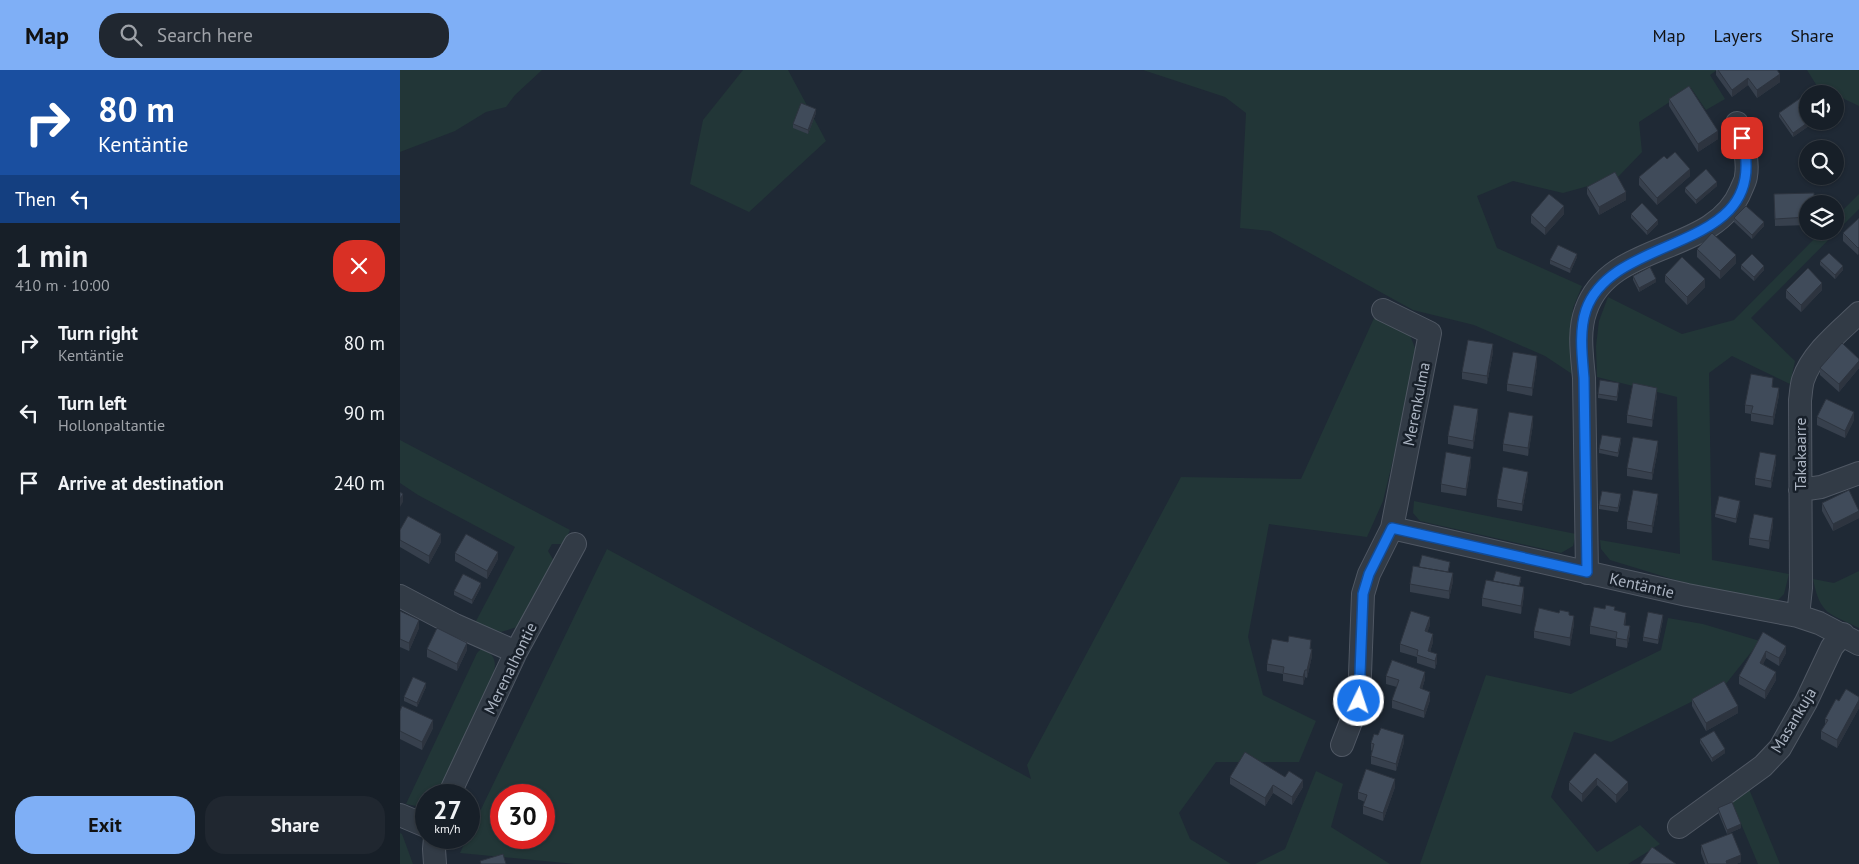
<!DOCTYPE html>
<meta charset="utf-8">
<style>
body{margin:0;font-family:"PT Sans",sans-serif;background:#202730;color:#f1f3f6;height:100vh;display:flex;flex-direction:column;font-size:19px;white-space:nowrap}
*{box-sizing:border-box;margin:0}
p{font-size:16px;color:#9ea2a8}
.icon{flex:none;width:28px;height:28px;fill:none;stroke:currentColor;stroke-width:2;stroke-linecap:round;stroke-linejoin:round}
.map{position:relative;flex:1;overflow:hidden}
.details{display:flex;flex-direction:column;background:#171f28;width:400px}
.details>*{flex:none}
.banner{background:#1a4fa0;color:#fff;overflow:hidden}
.controls{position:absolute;left:1399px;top:15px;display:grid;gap:10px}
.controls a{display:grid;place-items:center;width:45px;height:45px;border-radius:50%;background:#171f28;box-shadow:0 1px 4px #0004,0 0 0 1px #363d45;font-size:25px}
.speed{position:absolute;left:15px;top:714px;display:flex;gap:10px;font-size:25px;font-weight:700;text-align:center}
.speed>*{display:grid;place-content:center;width:65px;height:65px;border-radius:50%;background:#171f28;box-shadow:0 1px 4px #0004,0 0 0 1px #363d45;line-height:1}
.speed small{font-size:12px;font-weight:400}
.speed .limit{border:8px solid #d22;background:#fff;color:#111}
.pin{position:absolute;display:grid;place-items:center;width:42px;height:42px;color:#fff;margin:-21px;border-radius:10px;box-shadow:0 2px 8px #0006}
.me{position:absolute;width:55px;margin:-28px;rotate:4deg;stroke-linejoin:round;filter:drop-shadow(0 0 4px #0008)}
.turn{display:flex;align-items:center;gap:18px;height:105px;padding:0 15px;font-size:22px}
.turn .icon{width:65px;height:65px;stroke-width:2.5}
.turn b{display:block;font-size:35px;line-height:42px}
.then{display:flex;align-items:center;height:48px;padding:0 15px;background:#0003;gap:10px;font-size:19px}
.round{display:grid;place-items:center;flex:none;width:52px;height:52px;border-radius:20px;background:#202730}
.headline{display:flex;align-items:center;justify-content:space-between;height:85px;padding:0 15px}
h1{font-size:30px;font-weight:600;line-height:38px}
.action{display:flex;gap:10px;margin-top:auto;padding:10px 15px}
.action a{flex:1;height:58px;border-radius:20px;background:#7faff6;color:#111;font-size:20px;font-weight:600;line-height:58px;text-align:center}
.action a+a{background:#202730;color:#f1f3f6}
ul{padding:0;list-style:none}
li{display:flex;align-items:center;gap:15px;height:70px;padding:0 15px}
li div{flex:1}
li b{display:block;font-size:19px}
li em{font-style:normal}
header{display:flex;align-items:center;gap:30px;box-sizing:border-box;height:70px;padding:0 25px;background:#7faff6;color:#111}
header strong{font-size:24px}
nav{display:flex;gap:28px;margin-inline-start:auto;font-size:18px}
.search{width:350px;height:45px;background:#202730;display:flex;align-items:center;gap:12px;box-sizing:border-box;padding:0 18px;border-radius:20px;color:#9ea2a8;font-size:19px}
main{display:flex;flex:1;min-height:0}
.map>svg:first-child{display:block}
</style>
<header>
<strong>Map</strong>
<div class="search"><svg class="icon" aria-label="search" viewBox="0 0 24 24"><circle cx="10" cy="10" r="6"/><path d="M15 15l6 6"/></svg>Search here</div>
<nav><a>Map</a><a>Layers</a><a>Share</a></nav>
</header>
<main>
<section class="details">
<div class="banner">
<div class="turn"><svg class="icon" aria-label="right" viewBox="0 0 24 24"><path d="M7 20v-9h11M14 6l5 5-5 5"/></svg><div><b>80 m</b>Kentäntie</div></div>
<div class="then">Then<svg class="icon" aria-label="left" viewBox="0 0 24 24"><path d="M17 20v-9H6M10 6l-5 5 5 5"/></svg></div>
</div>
<div class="headline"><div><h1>1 min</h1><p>410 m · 10:00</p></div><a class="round" style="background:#d93025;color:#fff"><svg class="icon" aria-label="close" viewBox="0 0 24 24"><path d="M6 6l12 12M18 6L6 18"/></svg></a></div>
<ul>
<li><svg class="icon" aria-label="right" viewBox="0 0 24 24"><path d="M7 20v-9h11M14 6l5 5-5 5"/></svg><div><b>Turn right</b><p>Kentäntie</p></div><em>80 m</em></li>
<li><svg class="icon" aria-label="left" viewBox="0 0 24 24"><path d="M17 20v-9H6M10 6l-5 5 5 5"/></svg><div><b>Turn left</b><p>Hollonpaltantie</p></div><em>90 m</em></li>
<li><svg class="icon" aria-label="arrive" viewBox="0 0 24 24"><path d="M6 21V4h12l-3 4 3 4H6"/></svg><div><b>Arrive at destination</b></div><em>240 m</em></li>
</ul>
<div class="action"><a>Exit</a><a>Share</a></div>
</section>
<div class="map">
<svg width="1459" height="794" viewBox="0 0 1459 794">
<rect width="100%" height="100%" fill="#1f2935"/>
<path fill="#223637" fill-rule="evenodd" d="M 0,0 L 142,0 L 115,25 L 106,37 L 86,42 L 55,61 L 0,82 Z
M 343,0 L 388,0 L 426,71 L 349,142 L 290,114 L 303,50 Z
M 743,0 L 1317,0 L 1310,5 L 1325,29 L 1306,40 L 1291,18 L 1239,52 L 1242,82 L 1217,108 L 1163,123 L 1113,111 L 1077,126 L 1097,178 L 1182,216 L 1173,238 L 1170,267 L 1172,304 L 1145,286 L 1074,255 L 1013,240 L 870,161 L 840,158 L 846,43 L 825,27 Z
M 1407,0 L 1459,0 L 1459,36 L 1417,16 Z
M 1459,124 L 1459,139 L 1351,248 L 1395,291 L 1390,314 L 1332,286 L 1309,303 L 1312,490 L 1389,504 L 1384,524 L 1375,533 L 1305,519 L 1210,490 L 1201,479 L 1200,470 L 1280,484 L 1277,327 L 1197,307 L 1196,276 L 1199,251 L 1208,227 L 1282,264 L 1334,250 L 1422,161 L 1435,161 L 1435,148 Z
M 975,246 L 1010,265 L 1018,286 L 983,431 L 967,467 L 869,454 L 848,567 L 863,625 L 916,651 L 899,692 L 816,692 L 779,743 L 790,769 L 831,794 L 175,794 L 60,783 L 67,768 L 69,768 L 69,764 L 207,479 L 631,709 L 627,695 L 781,407 L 901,409 ZM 101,725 L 144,725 L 144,768 L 101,768 Z
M 0,370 L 170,460 L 164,474 L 152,474 L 148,481 L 154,491 L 117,557 L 101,562 L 75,553 L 115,477 L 18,425 L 0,413 Z
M 1014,431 L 1176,464 L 1173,476 L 1161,483 L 1020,451 L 1013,443 Z
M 1459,501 L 1459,558 C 1429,543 1420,545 1413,509 L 1434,513 Z
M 1268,548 L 1303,554 L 1360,571 L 1325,615 L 1211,672 L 1174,662 L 1151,727 L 1197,782 L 1240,755 L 1260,774 L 1228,794 L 1020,794 L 1086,605 L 1171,624 L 1261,580 Z
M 83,577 C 98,588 96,594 92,611 L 47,709 L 36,725 L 26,725 L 26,733 L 21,737 L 6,734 L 77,583 Z
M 916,701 L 943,714 L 931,757 L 990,794 L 855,794 L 885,779 Z
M 1349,719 L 1380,794 L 1358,794 L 1331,730 Z
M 0,763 L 2,764 L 13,794 L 0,794 Z"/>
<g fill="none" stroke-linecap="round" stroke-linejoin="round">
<defs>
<path id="minor" d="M 1400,420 L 1421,417 L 1459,403
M 992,458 L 1287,525 L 1398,546 L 1419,553 L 1459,574
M 1187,503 L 1184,308 C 1182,285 1178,261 1186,240 C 1210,170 1314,186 1341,120 C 1343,115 1346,110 1346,106 C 1349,88 1342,70 1337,53
M 0,526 L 55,555 L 116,582
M 1398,546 L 1401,518 L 1400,330 C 1401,324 1401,317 1403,310 C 1412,283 1439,262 1459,243
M 942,675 L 959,631 L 963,524 L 969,504 L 992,458 L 1030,263 L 983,240
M 49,725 L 116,582 L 175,474
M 0,745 L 26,756
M 1279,757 L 1363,696 L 1380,678 L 1406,632 L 1432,577 L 1443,564
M 35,768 L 34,779 L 35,794"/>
</defs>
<use href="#minor" stroke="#505864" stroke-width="24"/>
<use href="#minor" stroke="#323b46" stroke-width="22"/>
</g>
<path fill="#37404d" d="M 1316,0 L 1377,0 L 1380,12 L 1357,28 L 1348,15 L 1332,27 L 1316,5 Z
M 1269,29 L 1318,69 L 1298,82 L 1269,36 Z
M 416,43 L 408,64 L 393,58 L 393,54 Z
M 1379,43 L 1408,51 L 1416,51 L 1393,67 L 1379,47 Z
M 1267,89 L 1290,106 L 1257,135 L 1239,115 L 1239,107 Z
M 1317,116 L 1296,134 L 1285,122 L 1285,118 Z
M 1187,117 L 1226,130 L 1199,145 L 1187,124 Z
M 1374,124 L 1408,134 L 1408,155 L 1375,156 Z
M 1164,144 L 1145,165 L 1131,153 L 1131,145 Z
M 1231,144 L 1258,154 L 1247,165 L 1231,148 Z
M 1334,148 L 1364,156 L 1352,169 L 1334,152 Z
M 1459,148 L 1458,185 L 1443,171 L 1443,163 Z
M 1297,179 L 1336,193 L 1320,209 L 1297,187 Z
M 1177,187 L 1170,203 L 1150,194 L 1150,190 Z
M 1420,191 L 1443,200 L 1435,209 L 1420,195 Z
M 1341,195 L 1364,200 L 1354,211 L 1341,199 Z
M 1265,205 L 1305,217 L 1287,235 L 1265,212 Z
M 1233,206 L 1256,212 L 1239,222 L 1233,210 Z
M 1386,220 L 1422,220 L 1401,242 L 1386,228 Z
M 1093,282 L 1087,314 L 1062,309 L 1062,302 Z
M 1459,289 L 1459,298 L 1439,322 L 1420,305 L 1420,298 Z
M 1137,294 L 1132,326 L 1107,321 L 1107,314 Z
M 1219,317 L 1217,331 L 1198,328 L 1198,324 Z
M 1373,317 L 1379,325 L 1373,355 L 1351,351 L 1351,344 L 1345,343 L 1345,335 Z
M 1257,325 L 1252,357 L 1227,353 L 1227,345 Z
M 1078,347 L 1073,379 L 1048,374 L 1048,366 Z
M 1417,347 L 1454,350 L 1445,368 L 1417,355 Z
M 1133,354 L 1128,386 L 1103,381 L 1103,374 Z
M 1221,372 L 1218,387 L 1199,383 L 1199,379 Z
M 1258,379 L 1252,410 L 1227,406 L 1227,398 Z
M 1376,393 L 1371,418 L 1355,415 L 1355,408 Z
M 1071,394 L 1066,426 L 1041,422 L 1041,414 Z
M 1128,409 L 1122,441 L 1097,437 L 1097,429 Z
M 1221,428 L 1218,442 L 1199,439 L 1199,435 Z
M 1258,431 L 1252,463 L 1227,459 L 1227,451 Z
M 1422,433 L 1459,448 L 1433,461 L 1422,441 Z
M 1340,435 L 1336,453 L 1315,447 L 1315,444 Z
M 1373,455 L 1369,479 L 1349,475 L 1349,468 Z
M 0,460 L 41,472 L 29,494 L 0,477 Z
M 55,483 L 98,489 L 87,509 L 55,491 Z
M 1050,495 L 1048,502 L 1053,511 L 1049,529 L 1010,522 L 1010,514 L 1019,497 Z
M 1093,511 L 1121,511 L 1119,516 L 1124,525 L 1121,544 L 1082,536 L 1082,528 Z
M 81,517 L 72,534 L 54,525 L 54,521 Z
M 1215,540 L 1226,550 L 1225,555 L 1230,564 L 1227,578 L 1216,576 L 1216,569 L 1190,564 L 1190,556 Z
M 0,541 L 19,558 L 9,581 L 0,577 Z
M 1169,545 L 1174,554 L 1170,576 L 1134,568 L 1134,561 Z
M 1263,549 L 1258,574 L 1243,571 L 1243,567 Z
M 1030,555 L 1027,562 L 1033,572 L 1030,582 L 1037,592 L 1035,599 L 1017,593 L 1017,587 L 1000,582 L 1000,574 Z
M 1363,562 L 1386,583 L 1379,596 L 1366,588 L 1363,594 L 1376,610 L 1365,629 L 1339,614 L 1339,606 Z
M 27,579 L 67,580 L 57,601 L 27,587 Z
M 911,579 L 912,586 L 907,608 L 905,607 L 903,615 L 883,611 L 883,604 L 867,601 L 867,594 Z
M 986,606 L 1025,609 L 1022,619 L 1030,630 L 1024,648 L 992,638 L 992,630 L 997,617 L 986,614 Z
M 26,617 L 17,637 L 4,631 L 4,627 Z
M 1459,627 L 1459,638 L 1437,678 L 1421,669 L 1421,661 L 1425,656 L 1425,649 L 1439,631 Z
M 1292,629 L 1338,643 L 1306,661 L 1292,636 Z
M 0,641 L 33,658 L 22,680 L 0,669 Z
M 1300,669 L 1325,683 L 1312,692 L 1300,673 Z
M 1004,672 L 996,701 L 971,694 L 971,686 L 972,681 L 971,680 L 971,673 Z
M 1195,683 L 1228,720 L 1216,733 L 1197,715 L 1182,732 L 1169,720 L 1169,712 Z
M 830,707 L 885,707 L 903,717 L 892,735 L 873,723 L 865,736 L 830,714 Z
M 995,717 L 983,751 L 963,744 L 963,736 L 965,732 L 958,729 L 958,722 Z
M 1318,738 L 1341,758 L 1327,764 L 1318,742 Z
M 1301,775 L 1341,792 L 1336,794 L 1305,794 L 1301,783 Z"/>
<path fill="#2d343f" d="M 1380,4 L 1380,12 L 1357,28 L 1357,20 Z
M 1348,8 L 1348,15 L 1332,27 L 1332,20 Z
M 416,39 L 416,43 L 408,64 L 408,60 Z
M 1410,51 L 1416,51 L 1393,67 L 1393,63 Z
M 1318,61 L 1318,69 L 1298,82 L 1298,74 Z
M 1290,99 L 1290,106 L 1257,135 L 1257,128 Z
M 1317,112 L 1317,116 L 1296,134 L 1296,130 Z
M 1226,122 L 1226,130 L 1199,145 L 1199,137 Z
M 1164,136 L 1164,144 L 1145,165 L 1145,158 Z
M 1258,150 L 1258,154 L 1247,165 L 1247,161 Z
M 1364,152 L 1364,156 L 1352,169 L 1352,165 Z
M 1459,177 L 1459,184 L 1458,185 L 1458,178 Z
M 1177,184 L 1177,187 L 1170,203 L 1170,199 Z
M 1336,185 L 1336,193 L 1320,209 L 1320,201 Z
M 1364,196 L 1364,200 L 1354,211 L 1354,207 Z
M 1443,196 L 1443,200 L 1435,209 L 1435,205 Z
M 1256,209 L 1256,212 L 1239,222 L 1239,218 Z
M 1305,209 L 1305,217 L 1287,235 L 1287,227 Z
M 1422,213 L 1422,220 L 1401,242 L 1401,235 Z
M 1093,274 L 1093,282 L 1087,314 L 1087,306 Z
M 1137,286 L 1137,294 L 1132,326 L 1132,318 Z
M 1459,291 L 1459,298 L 1439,322 L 1439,314 Z
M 1257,318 L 1257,325 L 1252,357 L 1252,350 Z
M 1379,318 L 1379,325 L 1373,355 L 1373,347 Z
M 1078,339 L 1078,347 L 1073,379 L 1073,371 Z
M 1454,342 L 1454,350 L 1445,368 L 1445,361 Z
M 1133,346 L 1133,354 L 1128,386 L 1128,378 Z
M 1258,371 L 1258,379 L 1252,410 L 1252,403 Z
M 1376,385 L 1376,393 L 1371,418 L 1371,411 Z
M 1071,387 L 1071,394 L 1066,426 L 1066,419 Z
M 1128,402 L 1128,409 L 1122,441 L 1122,434 Z
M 3,424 L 3,432 L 0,437 L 0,429 Z
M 1258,424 L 1258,431 L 1252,463 L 1252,456 Z
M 1340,431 L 1340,435 L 1336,453 L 1336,449 Z
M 1459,441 L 1459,448 L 1433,461 L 1433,454 Z
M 1373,448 L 1373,455 L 1369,479 L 1369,471 Z
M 41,464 L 41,472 L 29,494 L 29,486 Z
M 98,482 L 98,489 L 87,509 L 87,501 Z
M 1053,503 L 1053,511 L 1049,529 L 1049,521 Z
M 81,513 L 81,517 L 72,534 L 72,530 Z
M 1124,517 L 1124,525 L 1121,544 L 1121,536 Z
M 1226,543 L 1226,550 L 1224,562 L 1224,555 Z
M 1263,545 L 1263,549 L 1258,574 L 1258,570 Z
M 1174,546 L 1174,554 L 1170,576 L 1170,568 Z
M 1030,547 L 1030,555 L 1025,569 L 1025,561 Z
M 19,550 L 19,558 L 9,581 L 9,573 Z
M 1230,556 L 1230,564 L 1227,578 L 1227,570 Z
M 1033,564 L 1033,572 L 1028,588 L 1028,581 Z
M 67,573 L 67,580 L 57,601 L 57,594 Z
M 1386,576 L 1386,583 L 1379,596 L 1379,588 Z
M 912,579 L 912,586 L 907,608 L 907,600 Z
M 1366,581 L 1366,588 L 1360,600 L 1360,593 Z
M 1037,584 L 1037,592 L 1035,599 L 1035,591 Z
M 905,600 L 905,607 L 903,615 L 903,607 Z
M 1025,602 L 1025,609 L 1020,626 L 1020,618 Z
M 1376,602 L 1376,610 L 1365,629 L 1365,621 Z
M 26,613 L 26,617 L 17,637 L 17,633 Z
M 1030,622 L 1030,630 L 1024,648 L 1024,641 Z
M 1459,630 L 1459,638 L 1437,678 L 1437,670 Z
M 1338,636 L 1338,643 L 1306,661 L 1306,653 Z
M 33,650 L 33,658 L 22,680 L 22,672 Z
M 1004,665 L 1004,672 L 996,701 L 996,694 Z
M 1325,679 L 1325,683 L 1312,692 L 1312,688 Z
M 1197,708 L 1197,715 L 1182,732 L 1182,724 Z
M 995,709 L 995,717 L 983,751 L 983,743 Z
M 903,710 L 903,717 L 892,735 L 892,727 Z
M 1228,712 L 1228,720 L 1216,733 L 1216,725 Z
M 873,715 L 873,723 L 865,736 L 865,728 Z
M 1341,754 L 1341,758 L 1327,764 L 1327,760 Z
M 1341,785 L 1341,792 L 1336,794 L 1326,794 L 1326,791 Z"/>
<path fill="#404b5a" stroke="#2d343f" d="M 1318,0 L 1377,0 L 1380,4 L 1357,20 L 1348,8 L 1332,20 Z
M 1289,16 L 1318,61 L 1298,74 L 1269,29 Z
M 1402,27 L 1408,34 L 1408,51 L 1410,51 L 1393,63 L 1379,43 Z
M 401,33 L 416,39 L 408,60 L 393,54 Z
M 1275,82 L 1290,99 L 1257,128 L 1239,107 L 1264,86 L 1267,89 Z
M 1306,99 L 1317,112 L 1296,130 L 1285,118 Z
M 1215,102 L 1226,122 L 1199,137 L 1187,117 Z
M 1414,123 L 1414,134 L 1408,134 L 1408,147 L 1375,149 L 1374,124 Z
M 1149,124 L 1164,136 L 1145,158 L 1131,145 Z
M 1242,133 L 1258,150 L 1247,161 L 1231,144 Z
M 1346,136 L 1364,152 L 1352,165 L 1334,148 Z
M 1459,148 L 1459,177 L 1458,178 L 1443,163 Z
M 1312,163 L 1336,185 L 1320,201 L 1297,179 Z
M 1158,175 L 1177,184 L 1170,199 L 1150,190 Z
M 1429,183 L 1443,196 L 1435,205 L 1420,191 Z
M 1352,184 L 1364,196 L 1354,207 L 1341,195 Z
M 1282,187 L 1305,209 L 1287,227 L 1265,205 Z
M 1250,197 L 1256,209 L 1239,218 L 1233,206 Z
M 1408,198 L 1422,213 L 1401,235 L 1386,220 Z
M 1068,270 L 1093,274 L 1087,306 L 1062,302 Z
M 1442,273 L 1459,289 L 1459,291 L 1439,314 L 1420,298 Z
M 1113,282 L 1137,286 L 1132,318 L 1107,314 Z
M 1351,304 L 1373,308 L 1372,317 L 1379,318 L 1373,347 L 1351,343 L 1353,336 L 1345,335 Z
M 1200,310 L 1219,313 L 1217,327 L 1198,324 Z
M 1233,313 L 1257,318 L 1252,350 L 1227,345 Z
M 1426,329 L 1454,342 L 1445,361 L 1417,347 Z
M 1054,335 L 1078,339 L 1073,371 L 1048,366 Z
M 1109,342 L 1133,346 L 1128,378 L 1103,374 Z
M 1202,365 L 1221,368 L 1218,383 L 1199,379 Z
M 1233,367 L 1258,371 L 1252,403 L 1227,398 Z
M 1046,382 L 1071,387 L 1066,419 L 1041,414 Z
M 1360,382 L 1376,385 L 1371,411 L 1355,408 Z
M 1103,397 L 1128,402 L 1122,434 L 1097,429 Z
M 1233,420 L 1258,424 L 1252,456 L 1227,451 Z
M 1449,420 L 1459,441 L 1433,454 L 1422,433 Z
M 1202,421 L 1221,424 L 1218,438 L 1199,435 Z
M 0,422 L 3,424 L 0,429 Z
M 1319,426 L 1340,431 L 1336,449 L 1315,444 Z
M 1354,444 L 1373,448 L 1369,471 L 1349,468 Z
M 8,446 L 41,464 L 29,486 L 0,470 L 0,460 Z
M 66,464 L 98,482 L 87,501 L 55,483 Z
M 1022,485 L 1050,492 L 1048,502 L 1019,497 Z
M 1013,496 L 1053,503 L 1049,521 L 1010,514 Z
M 1096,501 L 1121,507 L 1119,516 L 1093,511 Z
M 63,504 L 81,513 L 72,530 L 54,521 Z
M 1086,510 L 1124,517 L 1121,536 L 1082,528 Z
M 1206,535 L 1215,537 L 1214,540 L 1226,543 L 1224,555 L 1230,556 L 1227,570 L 1216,568 L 1217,562 L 1190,556 L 1194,537 L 1205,539 Z
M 1139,538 L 1159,543 L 1160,540 L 1169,542 L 1169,545 L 1174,546 L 1170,568 L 1134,561 Z
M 0,541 L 19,550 L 9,573 L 0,569 Z
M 1011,541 L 1030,547 L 1025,561 L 1033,564 L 1028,581 L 1037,584 L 1035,591 L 1017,585 L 1018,580 L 1000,574 Z
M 1248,542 L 1263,545 L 1258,570 L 1243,567 Z
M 37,558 L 67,573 L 57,594 L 27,579 Z
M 1363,562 L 1386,576 L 1379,588 L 1366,581 L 1360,593 L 1376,602 L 1365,621 L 1339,606 Z
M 889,566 L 911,570 L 910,579 L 912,579 L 907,600 L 905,600 L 903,607 L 883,603 L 884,597 L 867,594 L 872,569 L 888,572 Z
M 992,590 L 1025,602 L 1020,618 L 1030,622 L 1024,641 L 992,630 L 999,610 L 986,606 Z
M 13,607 L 26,613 L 17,633 L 4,627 Z
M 1324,611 L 1338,636 L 1306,653 L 1292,629 Z
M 1446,619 L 1459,627 L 1459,630 L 1437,670 L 1421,661 L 1428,650 L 1425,649 L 1436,629 L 1439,631 Z
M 2,636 L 33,650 L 22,672 L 0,661 L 0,641 Z
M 981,658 L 1004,665 L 996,694 L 971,686 L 974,674 L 971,673 L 974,664 L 978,665 Z
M 1314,661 L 1325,679 L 1312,688 L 1300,669 Z
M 845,682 L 885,707 L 889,701 L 903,710 L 892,727 L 873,715 L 865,728 L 830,707 Z
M 1195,683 L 1228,712 L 1216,725 L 1197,708 L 1182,724 L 1169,712 Z
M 966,699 L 995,709 L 983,743 L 963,736 L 967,725 L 958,722 Z
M 1332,732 L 1341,754 L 1327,760 L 1318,738 Z
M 1332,763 L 1341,785 L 1326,791 L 1327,794 L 1308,794 L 1301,775 Z
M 1252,777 L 1276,794 L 1240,794 Z
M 103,784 L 106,794 L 81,794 L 80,791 Z"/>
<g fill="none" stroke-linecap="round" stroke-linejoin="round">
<defs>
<path id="route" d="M 959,631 L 963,524 L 969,504 L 992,458 L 1187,502 L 1184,308 C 1182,285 1179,261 1186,240 C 1214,160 1374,185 1342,68"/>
</defs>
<use href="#route" stroke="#114b97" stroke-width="12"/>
<use href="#route" stroke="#1a73e8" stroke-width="9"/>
</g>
<g text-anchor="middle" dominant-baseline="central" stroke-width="5" stroke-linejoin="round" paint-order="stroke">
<g font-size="16" fill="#acb5c3" stroke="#18202a">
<text transform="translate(1016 334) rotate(-79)">Merenkulma</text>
<text transform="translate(1400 384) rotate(-90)">Takakaarre</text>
<text transform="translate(1242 515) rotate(13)">Kentäntie</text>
<text transform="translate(110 598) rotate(-64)">Merenalhontie</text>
<text transform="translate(1393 650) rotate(-59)">Masankuja</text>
</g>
</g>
</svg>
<div class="controls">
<a><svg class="icon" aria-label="sound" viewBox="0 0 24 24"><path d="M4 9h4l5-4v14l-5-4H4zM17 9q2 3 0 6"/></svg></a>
<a><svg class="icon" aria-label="search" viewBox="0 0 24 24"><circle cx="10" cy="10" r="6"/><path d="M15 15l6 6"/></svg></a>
<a><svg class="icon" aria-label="layers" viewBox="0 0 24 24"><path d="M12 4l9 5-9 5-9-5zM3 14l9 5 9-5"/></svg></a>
</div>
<div class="speed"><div>27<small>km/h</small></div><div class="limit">30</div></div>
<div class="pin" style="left:1342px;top:68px;background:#d93025"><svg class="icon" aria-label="arrive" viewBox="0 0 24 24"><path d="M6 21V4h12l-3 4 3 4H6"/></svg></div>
<svg class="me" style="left:959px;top:631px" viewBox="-20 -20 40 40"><circle r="17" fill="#1a73e8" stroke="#fff" stroke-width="3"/><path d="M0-11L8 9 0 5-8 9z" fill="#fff"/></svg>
</div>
</main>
